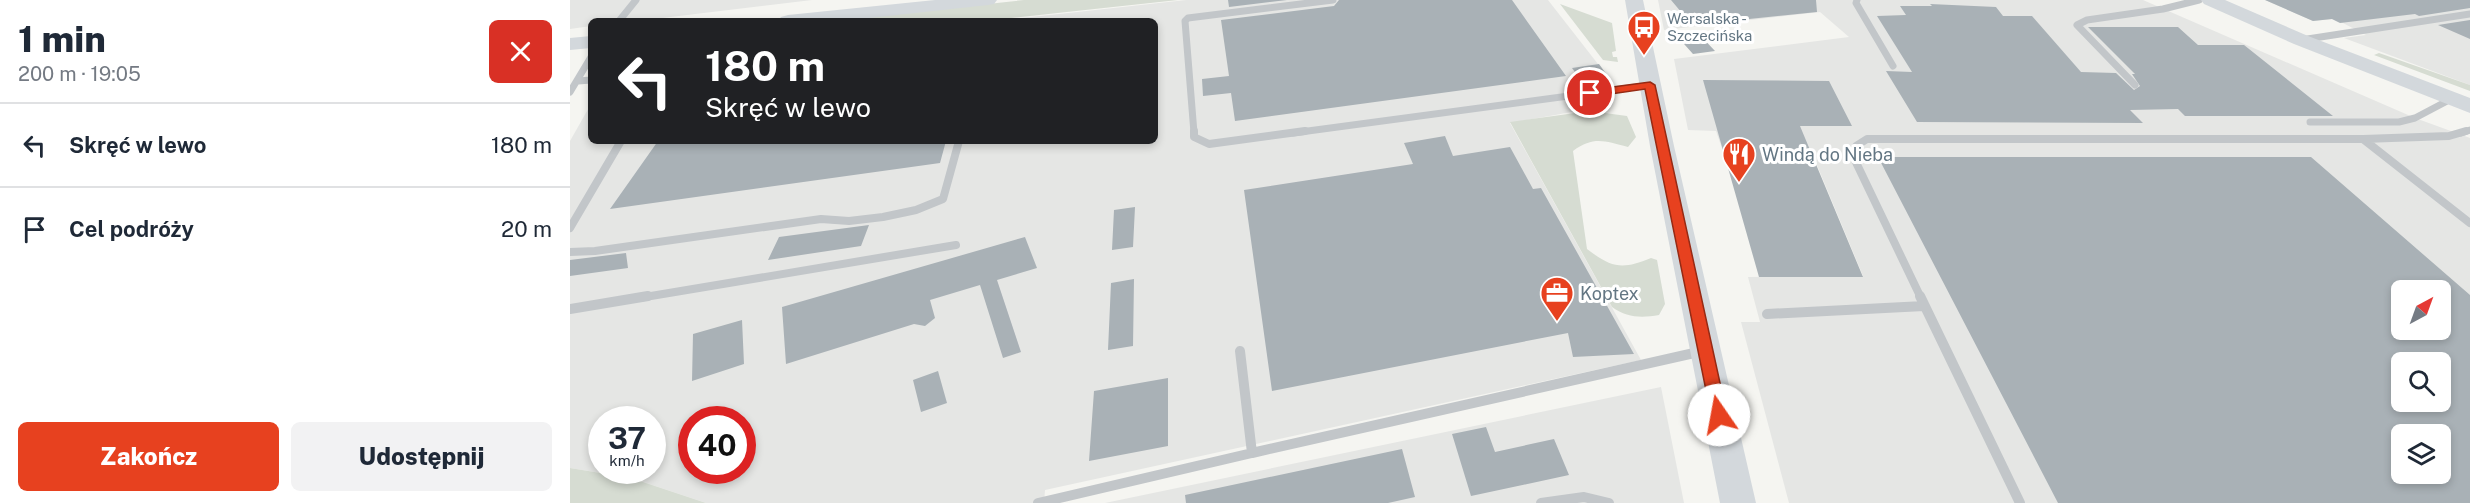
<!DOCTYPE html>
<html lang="pl">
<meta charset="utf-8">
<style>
body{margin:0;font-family:"Public Sans",sans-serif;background:#f2f2f3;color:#1f2937;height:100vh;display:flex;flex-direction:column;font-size:22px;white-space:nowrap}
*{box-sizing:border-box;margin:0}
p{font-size:20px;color:#747a83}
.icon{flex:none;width:33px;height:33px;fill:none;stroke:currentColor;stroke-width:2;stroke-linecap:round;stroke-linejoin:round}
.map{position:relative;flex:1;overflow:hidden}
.details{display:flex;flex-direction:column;background:#fff;width:570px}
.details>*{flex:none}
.guide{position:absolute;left:18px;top:18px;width:570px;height:126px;border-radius:9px;box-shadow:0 3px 9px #0003;background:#202124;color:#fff;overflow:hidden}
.needle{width:39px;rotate:41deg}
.tools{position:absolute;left:1821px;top:280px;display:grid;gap:12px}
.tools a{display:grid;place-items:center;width:60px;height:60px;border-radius:9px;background:#fff;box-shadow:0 3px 9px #0003;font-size:30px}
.speed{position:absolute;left:18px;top:406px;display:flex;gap:12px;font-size:30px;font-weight:700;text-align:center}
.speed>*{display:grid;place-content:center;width:78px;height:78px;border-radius:50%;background:#fff;box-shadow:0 3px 9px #0003;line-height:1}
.speed small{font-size:15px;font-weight:400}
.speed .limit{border:9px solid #d22;background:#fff;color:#111}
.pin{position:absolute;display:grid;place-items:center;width:51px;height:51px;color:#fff;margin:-26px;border:3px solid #fff;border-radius:50%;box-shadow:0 2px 6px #0007}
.me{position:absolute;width:66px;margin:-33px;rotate:348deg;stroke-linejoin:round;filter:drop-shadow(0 0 4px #0008)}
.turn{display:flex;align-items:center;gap:21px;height:126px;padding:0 18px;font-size:27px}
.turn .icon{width:78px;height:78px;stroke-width:2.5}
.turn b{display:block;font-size:42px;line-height:51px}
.round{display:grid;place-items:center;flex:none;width:63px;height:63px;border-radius:9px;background:#f2f2f3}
.overview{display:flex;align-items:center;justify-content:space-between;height:102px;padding:0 18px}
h1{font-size:36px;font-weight:800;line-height:45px}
.cta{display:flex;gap:12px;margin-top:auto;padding:12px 18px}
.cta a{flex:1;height:69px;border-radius:9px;background:#e7411f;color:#fff;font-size:24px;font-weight:800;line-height:69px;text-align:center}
.cta a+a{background:#f2f2f3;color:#1f2937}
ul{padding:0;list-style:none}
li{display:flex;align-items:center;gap:18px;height:84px;padding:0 18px;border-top:2px solid #e0e1e3}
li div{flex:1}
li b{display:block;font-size:22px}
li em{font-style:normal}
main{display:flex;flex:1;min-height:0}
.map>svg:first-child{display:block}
</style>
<main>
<section class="details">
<div class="overview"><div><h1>1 min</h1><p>200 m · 19:05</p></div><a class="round" style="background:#d93025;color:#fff"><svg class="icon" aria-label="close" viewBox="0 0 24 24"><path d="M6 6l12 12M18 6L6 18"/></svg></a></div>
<ul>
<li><svg class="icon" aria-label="left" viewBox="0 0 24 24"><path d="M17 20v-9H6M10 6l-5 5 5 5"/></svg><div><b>Skręć w lewo</b></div><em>180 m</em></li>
<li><svg class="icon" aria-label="arrive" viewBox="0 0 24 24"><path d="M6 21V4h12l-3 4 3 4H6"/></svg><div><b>Cel podróży</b></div><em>20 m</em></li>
</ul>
<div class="cta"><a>Zakończ</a><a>Udostępnij</a></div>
</section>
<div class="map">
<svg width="1900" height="503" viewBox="0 0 1900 503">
<rect width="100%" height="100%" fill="#f5f5f1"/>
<path fill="#e5e6e4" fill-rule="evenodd" d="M 0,0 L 242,0 L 67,21 L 21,21 L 21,26 L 0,29 Z
M 616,0 L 978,0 L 1042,82 L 1015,86 L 1030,107 L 940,123 L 1071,360 L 475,490 L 474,503 L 136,503 L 61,478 L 0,468 L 0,141 L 21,104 L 21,141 L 585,141 L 585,21 L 425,21 ZM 32,420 L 82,420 L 82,471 L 32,471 ZM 122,420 L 172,420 L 172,471 L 122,471 Z
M 1088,0 L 1573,0 L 1845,118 L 1900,138 L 1900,503 L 1219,503 L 1171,322 L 1190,322 L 1178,277 L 1293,276 L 1244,158 L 1155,157 L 1146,131 L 1118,130 L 1104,59 L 1279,37 L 1250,12 L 1094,30 ZM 1832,291 L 1870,291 L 1870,330 L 1832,330 ZM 1832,363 L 1870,363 L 1870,402 L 1832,402 ZM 1832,435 L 1870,435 L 1870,474 L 1832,474 Z
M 1695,0 L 1900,0 L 1900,85 L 1774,38 L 1796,35 L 1773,23 L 1762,19 L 1743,21 Z
M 1091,387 L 1114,503 L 535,503 Z"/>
<path fill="#d6dcd2" d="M 454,0 L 608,0 L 414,21 L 260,21 Z
M 990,4 L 1042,23 L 1046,51 L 1042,52 L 1043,57 L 1047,57 L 1048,62 L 1033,60 Z
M 1809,53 L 1900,85 L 1900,91 L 1804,55 Z
M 1020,111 L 1057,116 L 1066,137 L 1058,147 C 1034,141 1024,136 1003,151 L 1017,249 C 1042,268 1052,270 1081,258 L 1087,260 L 1095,304 L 1089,315 C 1072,318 1057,318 1042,307 L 940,122 Z
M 0,468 L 61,478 L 136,503 L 0,503 Z"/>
<path fill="#a9b1b6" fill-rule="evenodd" d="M 658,0 L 717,0 L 659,7 Z
M 769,0 L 942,0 L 996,76 L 665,121 L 661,93 L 633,96 L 632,79 L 659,76 L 651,20 L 764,6 Z
M 1101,0 L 1246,0 L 1247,12 L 1122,25 Z
M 1695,0 L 1900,0 L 1900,8 L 1849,16 L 1845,14 L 1770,23 L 1762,19 L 1743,21 Z
M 1360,4 L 1426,7 L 1433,16 L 1462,16 L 1511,72 L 1546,73 L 1564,90 L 1570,86 L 1562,74 L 1565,74 L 1518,27 L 1608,27 L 1628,45 L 1674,45 L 1763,116 L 1615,116 L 1608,109 L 1560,110 L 1573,123 L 1347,122 L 1316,71 L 1342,72 L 1307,16 L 1336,15 L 1330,6 L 1362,6 Z
M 1900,20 L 1900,39 L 1868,25 Z
M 1127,32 L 1145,51 L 1123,54 L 1106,35 Z
M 1029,64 L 1042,82 L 1015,86 L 1002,68 Z
M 1133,80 L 1259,81 L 1282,126 L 1230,126 L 1293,277 L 1189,277 Z
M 875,136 L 883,156 L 940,147 L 963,189 L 971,188 L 1064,354 L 1003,357 L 998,333 L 702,391 L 674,190 L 843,164 L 834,143 Z
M 88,141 L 376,141 L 370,163 L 40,209 Z
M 1308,157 L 1741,157 L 1900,295 L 1900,503 L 1488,503 ZM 1832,291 L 1870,291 L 1870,330 L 1832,330 ZM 1832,363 L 1870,363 L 1870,402 L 1832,402 ZM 1832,435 L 1870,435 L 1870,474 L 1832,474 Z
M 565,207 L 563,247 L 542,250 L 544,210 Z
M 299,225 L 291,246 L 198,260 L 209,237 Z
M 455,237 L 467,268 L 427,280 L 451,352 L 433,358 L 410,285 L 360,300 L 365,318 L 355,326 L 344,324 L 216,364 L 212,307 Z
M 56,253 L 58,268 L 0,276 L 0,260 Z
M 564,279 L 563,346 L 538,350 L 541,283 Z
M 172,320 L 174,364 L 122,381 L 123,334 Z
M 368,371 L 377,403 L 351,412 L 343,380 Z
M 598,378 L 598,446 L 519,461 L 524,391 Z
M 916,427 L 925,452 L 984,439 L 999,475 L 901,496 L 882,434 Z
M 832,449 L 845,497 L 818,503 L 616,503 L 615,495 Z"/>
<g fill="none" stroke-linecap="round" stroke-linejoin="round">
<path stroke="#c2c6c9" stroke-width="7" d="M 1287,0 L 1286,3 L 1323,66
M 49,21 L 66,0
M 1731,40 L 1900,14
M 8,81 L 21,80
M 1565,85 L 1507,25 L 1517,20 L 1593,9 L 1629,0
M 0,92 L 21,57
M 1740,122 L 1829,122 L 1845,118 L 1881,99
M 624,133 L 615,21 L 618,18 L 763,0
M 723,133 L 1080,85
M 1891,133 L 1900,130"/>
<path stroke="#c2c6c9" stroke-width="8" d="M 624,131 L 624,137 L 639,144 L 735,131
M 1793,139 L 1879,136 L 1896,131
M 0,228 L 51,141
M 0,252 L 25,251 L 251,219 L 279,221 L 313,217 L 346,210 L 373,199 L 389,141
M 69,298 L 386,245
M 1351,298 L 1282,154 L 1286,146 L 1297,139 L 1793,139 L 1900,223"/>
<path stroke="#c2c6c9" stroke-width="10" d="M 1350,296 L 1450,503
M 0,309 L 78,296
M 1197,314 L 1354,306
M 670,351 L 682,453 L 1133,351
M 468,503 L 682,453
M 971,503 L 1014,497 L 1039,503"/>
<path fill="#d3d8dc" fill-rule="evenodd" d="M 365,0 L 427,0 L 424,4 L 418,5 L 272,21 L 208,21 L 211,17 L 218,15 Z
M 1055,0 L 1073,0 L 1104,146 L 1186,503 L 1150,503 L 1080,146 Z
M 1631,0 L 1655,0 L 1738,36 L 1900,98 L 1900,113 L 1724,44 L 1634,4 Z
M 21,36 L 21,48 L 0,50 L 0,38 Z"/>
</g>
<path fill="#e7411f" stroke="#962a14" stroke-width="1.5" d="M 1080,82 L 1085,85 L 1157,415 L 1155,419 L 1143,419 L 1141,415 L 1075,89 L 1020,97 L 1015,93 L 1020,90 Z"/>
<defs>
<symbol id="bus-pin" viewBox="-11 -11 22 30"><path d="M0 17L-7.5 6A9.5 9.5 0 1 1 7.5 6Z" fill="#e7411f" stroke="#fff"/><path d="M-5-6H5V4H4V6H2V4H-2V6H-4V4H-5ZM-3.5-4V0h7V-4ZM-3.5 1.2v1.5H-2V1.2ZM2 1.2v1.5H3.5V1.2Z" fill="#fff"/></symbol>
<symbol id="restaurant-pin" viewBox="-11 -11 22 30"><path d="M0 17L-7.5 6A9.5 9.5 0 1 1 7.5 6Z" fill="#e7411f" stroke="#fff"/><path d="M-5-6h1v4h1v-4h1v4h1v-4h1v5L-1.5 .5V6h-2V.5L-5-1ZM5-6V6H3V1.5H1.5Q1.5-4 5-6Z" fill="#fff"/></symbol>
<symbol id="office-pin" viewBox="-11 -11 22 30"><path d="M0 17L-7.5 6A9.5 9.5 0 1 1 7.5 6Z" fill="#e7411f" stroke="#fff"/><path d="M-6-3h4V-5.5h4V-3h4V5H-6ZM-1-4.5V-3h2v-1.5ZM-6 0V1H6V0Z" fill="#fff"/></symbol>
</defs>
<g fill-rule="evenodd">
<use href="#bus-pin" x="1055" y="8" width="38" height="52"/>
<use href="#restaurant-pin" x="1150" y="135" width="38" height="52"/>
<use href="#office-pin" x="968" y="274" width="38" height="52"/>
</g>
<g text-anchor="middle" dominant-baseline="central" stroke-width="6" stroke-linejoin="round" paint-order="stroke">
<g font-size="15" fill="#637683" stroke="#fff" text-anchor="start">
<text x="1097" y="18">Wersalska -<tspan x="1097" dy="17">Szczecińska</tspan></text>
</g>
<g font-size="18" fill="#637683" stroke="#fff" text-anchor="start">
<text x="1192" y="154">Windą do Nieba</text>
<text x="1010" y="293">Koptex</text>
</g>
</g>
</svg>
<div class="tools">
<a><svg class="needle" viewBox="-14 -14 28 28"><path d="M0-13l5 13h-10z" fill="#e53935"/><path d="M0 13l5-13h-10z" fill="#747a83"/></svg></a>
<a><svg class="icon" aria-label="search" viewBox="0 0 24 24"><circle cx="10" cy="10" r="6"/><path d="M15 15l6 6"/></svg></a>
<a><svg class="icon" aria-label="layers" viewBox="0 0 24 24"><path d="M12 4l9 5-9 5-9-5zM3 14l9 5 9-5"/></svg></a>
</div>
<div class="speed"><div>37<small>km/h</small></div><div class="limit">40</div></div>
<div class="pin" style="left:1020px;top:93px;background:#d93025"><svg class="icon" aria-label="arrive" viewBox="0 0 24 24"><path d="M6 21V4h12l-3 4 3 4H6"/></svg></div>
<svg class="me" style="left:1149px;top:415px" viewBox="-20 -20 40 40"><circle r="19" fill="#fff"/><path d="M0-13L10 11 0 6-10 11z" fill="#e7411f"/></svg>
<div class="guide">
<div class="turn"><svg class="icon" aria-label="left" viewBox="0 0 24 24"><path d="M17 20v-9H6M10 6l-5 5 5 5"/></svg><div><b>180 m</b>Skręć w lewo</div></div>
</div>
</div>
</main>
